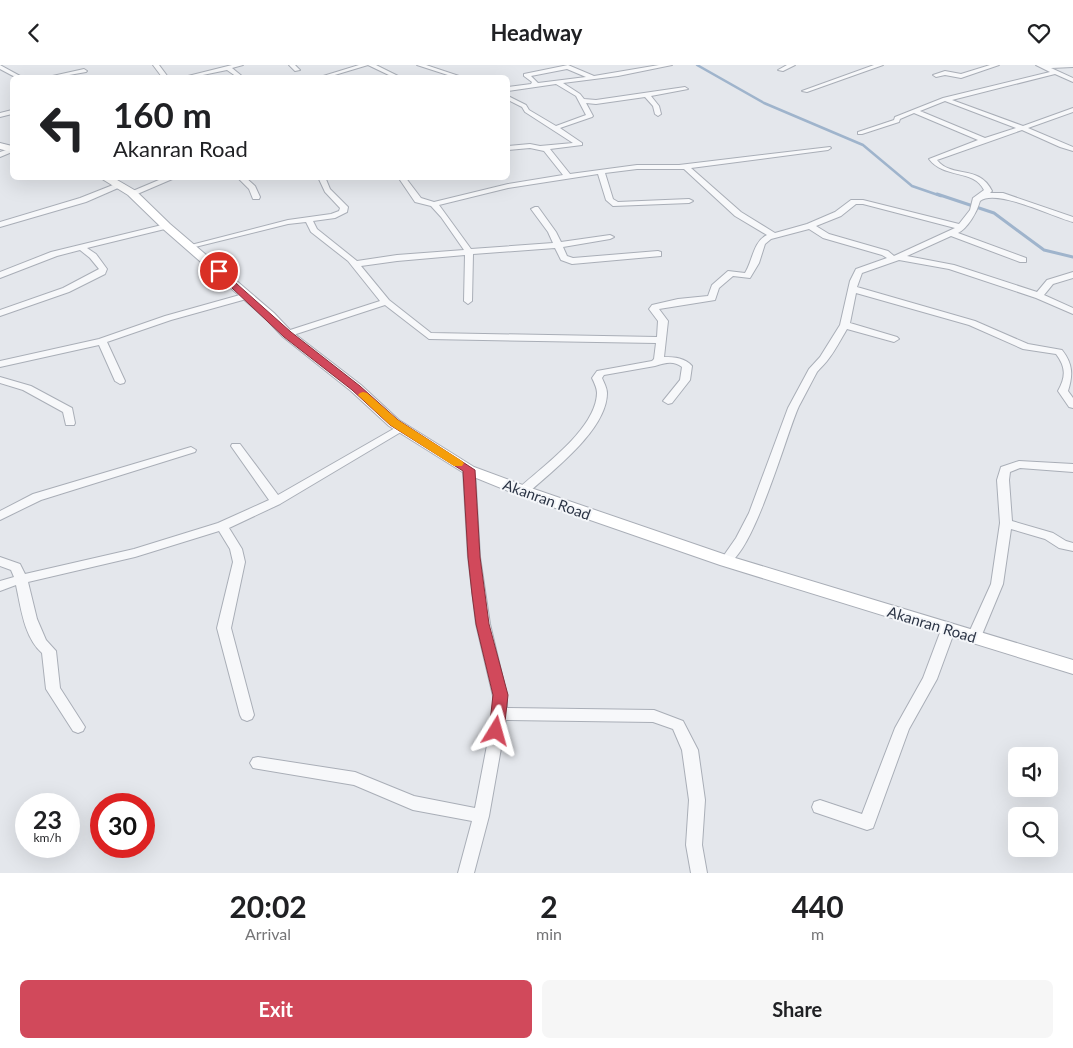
<!DOCTYPE html>
<style>
body{margin:0;font-family:Lato,sans-serif;background:#f6f6f6;color:#202124;height:100vh;display:flex;flex-direction:column;font-size:19px;white-space:nowrap}
*{box-sizing:border-box;margin:0}
p{font-size:16px;color:#757577}
.icon{flex:none;width:28px;height:28px;fill:none;stroke:currentColor;stroke-width:2;stroke-linecap:round;stroke-linejoin:round}
.map{position:relative;height:808px;overflow:hidden}
.panel{display:flex;flex-direction:column;background:#fff;flex:1}
.panel>*{flex:none}
.hud{position:absolute;left:10px;top:10px;width:500px;height:105px;border-radius:8px;box-shadow:0 5px 20px #0002;background:#fff;color:#202124;overflow:hidden}
.fabs{position:absolute;left:1008px;top:682px;display:grid;gap:10px}
.fabs a{display:grid;place-items:center;width:50px;height:50px;border-radius:8px;background:#fff;box-shadow:0 5px 20px #0002;font-size:25px}
.speed{position:absolute;left:15px;top:728px;display:flex;gap:10px;font-size:25px;font-weight:700;text-align:center}
.speed>*{display:grid;place-content:center;width:65px;height:65px;border-radius:50%;background:#fff;box-shadow:0 5px 20px #0002;line-height:1}
.speed small{font-size:12px;font-weight:400}
.speed .limit{border:8px solid #d22;background:#fff;color:#111}
.pin{position:absolute;display:grid;place-items:center;width:42px;height:42px;color:#fff;margin:-21px;border:2px solid #fff;border-radius:50%;box-shadow:0 1px 5px #0007}
.me{position:absolute;width:55px;margin:-28px;rotate:8deg;stroke-linejoin:round;filter:drop-shadow(0 0 4px #0008)}
.turn{display:flex;align-items:center;gap:18px;height:105px;padding:0 20px;font-size:22px}
.turn .icon{width:65px;height:65px;stroke-width:2.5}
.turn b{display:block;font-size:35px;line-height:42px}
.eta{display:flex;justify-content:space-evenly;align-items:center;height:85px;text-align:center}
.eta b{font-size:30px;font-weight:700;line-height:35px}
.action{display:flex;gap:10px;margin-top:auto;padding:10px 20px}
.action a{flex:1;height:58px;border-radius:8px;background:#d1495b;color:#fff;font-size:20px;font-weight:700;line-height:58px;text-align:center}
.action a+a{background:#f6f6f6;color:#202124}
header{display:flex;justify-content:space-between;align-items:center;height:65px;padding:0 20px;background:#fff;font-size:22px;font-weight:700}
.map>svg:first-child{display:block}
</style>
<header><svg class="icon" aria-label="back" viewBox="0 0 24 24"><path d="M15 5l-7 7 7 7"/></svg>Headway<svg class="icon" aria-label="heart" viewBox="0 0 24 24"><path d="M12 20l-8-8c-3-5 5-10 8-4 3-6 11-1 8 4z"/></svg></header>
<div class="map">
<svg width="1073" height="808" viewBox="0 0 1073 808">
<rect width="100%" height="100%" fill="#e4e7ec"/>
<g fill="none" stroke-linecap="round" stroke-linejoin="round">
<path stroke="#9fb4cc" stroke-width="2.5" d="M 697,0 L 764,38 L 863,80 L 912,121 L 941,131"/>
<path stroke="#9fb4cc" stroke-width="3" d="M 937,129 L 994,148 L 1044,185 L 1073,192"/>
<defs>
<path id="minor" d="M 0,0 L 20,11 L 21,12 L 15,12 L 0,4 Z
M 153,0 L 159,0 L 168,12 L 162,12 Z
M 232,0 L 243,0 L 232,3 L 243,12 L 237,12 L 227,5 L 193,12 L 184,12 Z
M 289,0 L 295,0 L 300,5 L 295,6 Z
M 359,0 L 368,0 L 328,12 L 320,12 Z
M 368,0 L 376,0 L 400,12 L 393,12 Z
M 417,0 L 426,0 L 462,12 L 454,12 Z
M 568,0 L 594,11 L 659,0 L 672,0 L 618,11 L 563,18 L 580,29 L 584,34 L 596,35 L 685,22 L 688,24 L 651,31 L 659,41 L 661,49 L 658,51 L 655,49 L 653,41 L 645,32 L 596,39 L 586,38 L 593,51 L 592,52 L 560,63 L 582,78 L 582,80 L 550,84 L 570,109 L 637,100 L 679,100 L 830,82 L 831,83 L 828,85 L 691,103 L 741,147 L 775,168 L 807,159 L 835,147 L 851,135 L 863,135 L 959,159 L 970,145 L 973,133 L 984,125 C 974,104 944,114 929,94 L 978,75 L 914,48 L 900,54 L 899,57 L 862,69 L 858,69 L 858,67 L 894,55 L 895,52 L 943,33 L 1050,7 L 1036,0 L 1073,0 L 1073,2 L 1051,3 L 1073,13 L 1073,17 L 1055,9 L 952,35 L 1023,61 L 1073,43 L 1073,47 L 1028,63 L 1073,82 L 1073,86 L 1060,82 L 1022,65 L 937,95 C 952,114 979,99 992,126 L 990,128 L 1003,128 L 1073,152 L 1073,157 C 1053,152 996,123 980,136 C 977,147 968,163 958,168 L 1026,193 L 1026,197 L 1020,197 L 951,171 L 907,191 L 954,200 L 1037,227 L 1047,215 L 1073,207 L 1073,213 L 1053,219 L 1044,230 L 1073,243 L 1073,249 L 1036,233 L 949,204 L 899,195 L 862,208 L 857,222 L 975,256 L 1028,279 L 1062,285 C 1073,299 1073,310 1068,326 L 1073,333 L 1073,343 L 1069,342 L 1058,326 C 1066,312 1066,302 1056,289 L 1023,284 L 969,260 L 856,228 L 850,258 L 897,272 L 899,274 L 894,277 L 847,264 C 841,274 835,286 827,296 C 824,300 820,303 817,307 C 811,318 805,330 799,341 C 788,363 749,507 722,499 L 720,496 L 736,473 L 749,448 L 788,343 L 809,304 L 820,292 L 840,260 L 850,216 L 856,204 L 887,193 L 882,190 L 823,173 L 809,164 L 771,174 L 765,179 L 759,198 L 750,213 L 733,211 L 719,223 L 715,235 L 659,244 L 668,256 L 664,292 C 675,292 685,293 692,301 L 690,315 L 672,338 L 668,339 L 663,336 L 680,315 L 682,302 C 673,295 665,298 655,301 L 604,310 L 602,313 C 604,318 607,323 607,328 C 607,365 552,406 527,429 L 523,430 L 517,426 L 519,423 C 543,401 596,364 597,328 C 597,323 594,317 592,313 L 597,306 L 652,296 L 654,294 L 656,278 L 429,274 L 385,240 L 287,272 L 284,271 L 284,267 L 380,236 L 348,196 L 311,167 L 306,157 L 288,159 L 191,183 L 187,181 L 288,155 L 331,149 L 339,146 L 340,143 L 325,127 L 318,112 L 325,112 L 330,124 L 348,142 L 347,147 L 335,153 L 313,156 L 317,164 L 357,196 L 397,190 L 464,185 L 441,152 L 431,141 L 415,137 L 398,112 L 405,112 L 421,133 L 434,137 L 508,119 L 563,110 L 544,86 L 530,83 L 508,85 L 508,81 L 530,79 L 540,81 L 573,78 L 525,47 L 522,42 L 508,35 L 508,31 L 526,40 L 529,45 L 556,61 L 586,50 L 576,31 L 556,19 L 508,26 L 508,22 L 531,19 L 532,17 L 524,11 L 524,9 ZM 567,4 L 586,12 L 538,18 L 531,11 ZM 945,36 L 1016,63 L 985,73 L 920,46 ZM 637,104 L 684,104 L 735,151 L 767,170 C 753,177 753,195 745,208 L 728,206 L 712,220 L 708,231 L 678,234 L 652,240 L 649,244 L 658,256 L 657,272 L 431,268 L 389,235 L 361,201 L 397,196 L 465,190 L 464,236 L 468,239 L 472,236 L 473,189 L 555,183 L 561,195 L 572,199 L 661,191 L 661,187 L 658,186 L 573,193 L 567,191 L 563,182 L 610,174 L 614,172 L 610,170 L 561,177 L 556,167 L 538,142 L 535,142 L 531,144 L 548,167 L 553,178 L 471,184 L 439,140 L 508,123 L 598,109 L 606,135 L 613,141 L 689,138 L 693,136 L 689,134 L 618,137 L 613,134 L 605,108 ZM 856,139 L 863,139 L 955,163 L 894,191 L 888,186 L 829,169 L 816,161 L 841,151 Z
M 787,0 L 795,0 L 783,6 L 778,5 Z
M 874,0 L 883,0 L 807,27 L 802,26 Z
M 990,0 L 999,0 L 961,13 L 945,10 L 936,12 L 933,10 L 945,6 L 961,9 Z
M 84,4 L 87,6 L 86,7 L 58,12 L 48,12 Z
M 12,45 L 12,49 L 0,52 L 0,48 Z
M 12,83 L 12,87 L 0,92 L 0,87 Z
M 166,112 L 177,112 L 135,130 L 128,128 Z
M 237,112 L 245,112 L 255,121 L 260,132 L 259,134 L 253,134 L 249,124 Z
M 118,118 L 125,120 L 86,137 L 0,162 L 0,157 L 80,133 Z
M 166,159 L 169,159 L 169,163 L 87,183 L 96,189 L 107,204 L 105,209 L 69,227 L 0,251 L 0,245 L 63,223 L 99,204 L 90,193 L 80,185 L 57,191 L 0,213 L 0,207 L 51,187 Z
M 247,228 L 250,229 L 250,233 L 171,255 L 107,277 L 125,316 L 124,318 L 120,319 L 115,316 L 99,280 L 0,302 L 0,296 L 99,274 L 165,251 Z
M 0,312 L 31,321 L 72,343 L 75,358 L 74,360 L 66,360 L 63,347 L 23,325 L 0,318 Z
M 402,359 L 407,362 L 406,364 L 280,439 L 229,463 L 242,484 L 245,497 L 231,563 L 254,650 L 252,654 L 247,656 L 242,654 L 240,650 L 217,563 L 233,497 L 230,484 L 219,466 L 135,492 L 28,517 L 37,554 L 46,575 L 56,586 L 60,623 L 85,662 L 83,666 L 78,668 L 73,666 L 46,624 L 42,588 C 24,572 21,543 16,520 L 0,526 L 0,516 L 14,512 L 11,505 L 0,501 L 0,492 L 20,499 L 25,509 L 134,484 L 218,458 L 269,435 L 231,381 L 232,379 L 240,379 L 278,430 Z
M 191,382 L 196,385 L 195,387 L 41,435 L 0,455 L 0,446 L 33,429 Z
M 1019,396 L 1073,399 L 1073,407 L 1020,403 L 1010,407 L 1009,415 L 1012,456 L 1053,468 L 1066,476 L 1073,478 L 1073,486 L 1059,483 L 1045,474 L 1011,464 L 1003,519 L 981,572 L 979,576 L 974,577 L 969,576 L 967,572 L 991,519 L 1000,458 L 997,415 L 1001,402 Z
M 469,401 L 475,405 L 480,492 L 490,559 L 507,631 L 507,643 L 654,645 L 683,656 L 698,685 L 705,735 L 702,780 L 707,808 L 691,808 L 686,780 L 689,735 L 682,685 L 673,664 L 653,657 L 506,655 L 489,751 L 474,808 L 458,808 L 472,756 L 413,745 L 354,720 L 253,703 L 250,698 L 253,693 L 258,692 L 355,707 L 414,731 L 475,743 L 493,649 L 493,631 L 476,559 L 468,492 L 463,405 Z
M 948,560 L 953,561 L 955,565 L 937,614 L 909,664 L 873,763 L 867,765 L 814,747 L 812,742 L 814,737 L 820,735 L 862,749 L 895,663 L 923,613 L 941,565 L 943,561 Z"/>
<path id="secondary" d="M 0,78 L 12,81 L 12,87 L 0,84 Z
M 99,112 L 112,112 L 136,126 L 170,159 L 274,248 L 291,266 L 361,320 L 399,355 L 474,402 L 528,422 L 732,492 L 1073,595 L 1073,609 L 720,500 L 518,430 L 464,408 L 389,361 L 351,326 L 283,272 L 266,254 L 162,163 L 128,130 Z"/>
</defs>
<use href="#minor" stroke="#a9aeb7" stroke-width="2"/>
<use href="#secondary" stroke="#a9aeb7" stroke-width="2"/>
<use href="#minor" fill="#f7f8fa" fill-rule="evenodd"/>
<use href="#secondary" fill="#fff" fill-rule="evenodd"/>
</g>
<path fill="#d1495b" stroke="#882f3b" d="M 219,203 L 291,267 L 360,321 L 398,355 L 475,405 L 480,492 L 485,529 L 489,559 L 508,630 L 504,666 L 502,671 L 496,673 L 491,671 L 489,666 L 493,630 L 476,559 L 472,529 L 468,492 L 463,406 L 390,360 L 352,325 L 284,272 L 216,208 L 216,204 Z"/>
<path fill="#f59e0b" d="M 363,327 L 367,328 L 398,355 L 462,396 L 464,398 L 462,401 L 454,401 L 390,360 L 360,332 L 358,330 L 360,328 Z"/>
<g text-anchor="middle" dominant-baseline="central" stroke-width="4" stroke-linejoin="round" paint-order="stroke">
<g font-size="15" fill="#2b3445" stroke="#f4f6f9">
<text transform="translate(547 434) rotate(20)">Akanran Road</text>
<text transform="translate(932 559) rotate(17)">Akanran Road</text>
</g>
</g>
</svg>
<div class="fabs">
<a><svg class="icon" aria-label="sound" viewBox="0 0 24 24"><path d="M4 9h4l5-4v14l-5-4H4zM17 9q2 3 0 6"/></svg></a>
<a><svg class="icon" aria-label="search" viewBox="0 0 24 24"><circle cx="10" cy="10" r="6"/><path d="M15 15l6 6"/></svg></a>
</div>
<div class="speed"><div>23<small>km/h</small></div><div class="limit">30</div></div>
<div class="pin" style="left:219px;top:206px;background:#d93025"><svg class="icon" aria-label="arrive" viewBox="0 0 24 24"><path d="M6 21V4h12l-3 4 3 4H6"/></svg></div>
<svg class="me" style="left:496px;top:666px" viewBox="-20 -20 40 40"><path d="M0-17L14 15 0 8-14 15z" fill="#d1495b" stroke="#fff" stroke-width="4"/></svg>
<div class="hud">
<div class="turn"><svg class="icon" aria-label="left" viewBox="0 0 24 24"><path d="M17 20v-9H6M10 6l-5 5 5 5"/></svg><div><b>160 m</b>Akanran Road</div></div>
</div>
</div>
<section class="panel">
<div class="eta">
<div><b>20:02</b><p>Arrival</p></div>
<div><b>2</b><p>min</p></div>
<div><b>440</b><p>m</p></div>
</div>
<div class="action"><a>Exit</a><a>Share</a></div>
</section>
